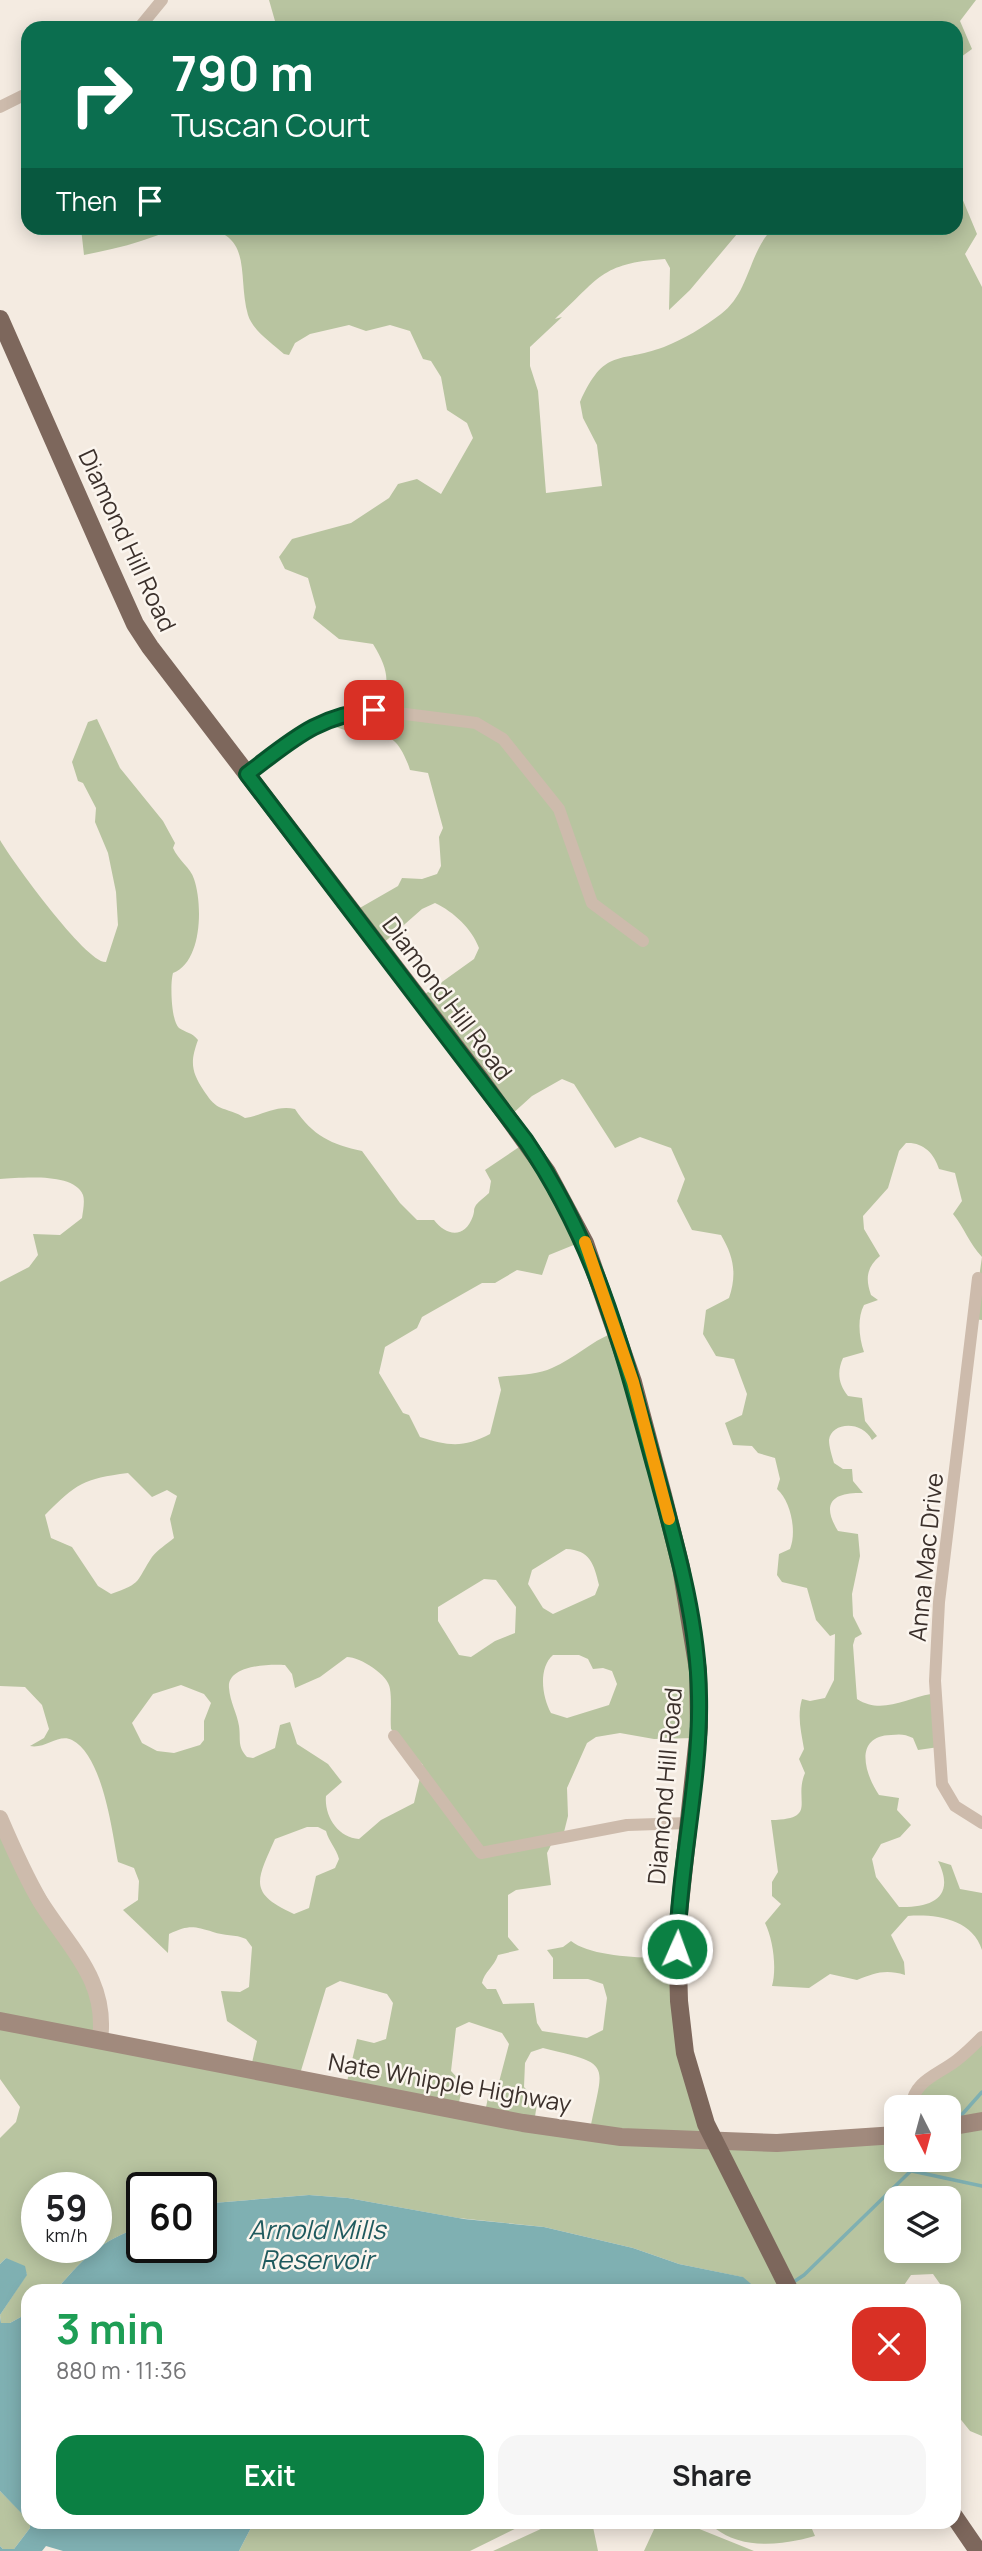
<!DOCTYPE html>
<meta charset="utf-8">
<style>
body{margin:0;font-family:Manrope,sans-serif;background:#f6f6f6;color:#202124;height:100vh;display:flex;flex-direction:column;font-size:26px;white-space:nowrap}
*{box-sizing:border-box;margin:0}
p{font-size:23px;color:#757577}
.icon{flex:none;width:38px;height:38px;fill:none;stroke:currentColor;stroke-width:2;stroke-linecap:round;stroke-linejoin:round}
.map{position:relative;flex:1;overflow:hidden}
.panel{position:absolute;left:21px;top:2284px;width:940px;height:245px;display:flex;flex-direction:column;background:#fff;border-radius:21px;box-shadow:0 4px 18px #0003}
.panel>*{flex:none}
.guide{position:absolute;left:21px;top:21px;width:942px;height:214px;border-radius:21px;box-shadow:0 4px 18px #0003;background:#0b6e4f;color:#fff;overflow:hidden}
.needle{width:46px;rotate:174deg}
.buttons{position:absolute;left:884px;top:2095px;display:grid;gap:14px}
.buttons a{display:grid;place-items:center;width:77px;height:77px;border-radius:14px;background:#fff;box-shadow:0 4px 18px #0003;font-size:35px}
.speed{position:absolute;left:21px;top:2172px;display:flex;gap:14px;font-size:35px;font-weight:700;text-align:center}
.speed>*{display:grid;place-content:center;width:91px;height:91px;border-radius:50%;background:#fff;box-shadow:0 4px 18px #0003;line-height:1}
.speed small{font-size:18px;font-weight:400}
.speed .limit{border:4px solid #111;border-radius:10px;background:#fff;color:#111}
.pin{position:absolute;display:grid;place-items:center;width:60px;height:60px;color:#fff;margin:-30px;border-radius:14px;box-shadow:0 4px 10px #0006}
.me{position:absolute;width:77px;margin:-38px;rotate:2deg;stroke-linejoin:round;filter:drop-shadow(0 0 5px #0008)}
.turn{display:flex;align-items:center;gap:24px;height:147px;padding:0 35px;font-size:32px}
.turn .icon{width:91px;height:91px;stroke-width:2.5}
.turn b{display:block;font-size:49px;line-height:60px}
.then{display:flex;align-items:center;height:66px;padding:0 35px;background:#0003;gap:14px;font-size:26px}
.round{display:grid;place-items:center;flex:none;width:74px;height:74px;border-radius:21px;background:#f6f6f6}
.summary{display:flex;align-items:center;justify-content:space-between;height:119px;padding:0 35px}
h1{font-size:42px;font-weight:700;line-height:52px;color:#1e9e55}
.button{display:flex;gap:14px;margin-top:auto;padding:14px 35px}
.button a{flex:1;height:80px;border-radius:21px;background:#0b8043;color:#fff;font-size:28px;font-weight:700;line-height:80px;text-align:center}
.button a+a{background:#f6f6f6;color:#202124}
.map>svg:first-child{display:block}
</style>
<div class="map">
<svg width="982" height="2551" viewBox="0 0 982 2551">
<rect width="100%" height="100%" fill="#f4ebe1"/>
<path fill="#b8c4a0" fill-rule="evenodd" d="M 269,0 L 976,0 L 960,21 L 972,49 L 961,57 L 956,76 L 956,28 L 277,28 Z
M 956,104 L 958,179 L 962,198 L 977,234 L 965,254 L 982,287 L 982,1320 L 973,1319 L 982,1257 C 969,1243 965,1229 953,1214 L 962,1201 L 955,1173 L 939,1169 C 934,1153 923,1142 906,1143 L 899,1151 L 888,1188 L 863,1216 L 864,1229 L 880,1256 C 867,1267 865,1278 871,1295 L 878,1300 L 864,1305 C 857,1318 859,1338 864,1352 L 843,1358 C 837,1371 838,1384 848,1396 L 862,1398 L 865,1421 L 877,1436 L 872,1440 C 862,1420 831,1422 829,1440 C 829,1447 832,1456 834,1463 L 843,1469 L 852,1469 L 853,1481 L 863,1493 C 834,1492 820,1502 838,1531 L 858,1534 L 860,1556 L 852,1594 L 853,1616 L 862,1634 L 855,1638 L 853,1645 L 857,1699 C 882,1715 906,1698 931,1694 L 939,1747 L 918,1750 L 913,1738 C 905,1734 900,1734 891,1735 C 854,1736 864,1773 879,1795 L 899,1798 L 897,1810 L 911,1825 L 900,1837 L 881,1844 L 872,1859 L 876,1877 L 899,1907 C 932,1908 956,1897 938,1861 L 951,1865 L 960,1889 L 982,1893 L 982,1950 C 972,1919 936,1914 908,1916 L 891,1935 L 904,1962 L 905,1975 C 885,1969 875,1973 857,1980 L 830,1974 L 809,1988 L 772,1986 C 777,1968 773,1939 765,1923 L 781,1904 L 772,1896 L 772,1882 L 778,1872 L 771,1820 C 819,1819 793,1801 805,1773 L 799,1759 L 804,1749 C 801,1731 797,1716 802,1699 L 810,1701 L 825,1698 L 834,1680 L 835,1634 L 830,1636 L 816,1620 L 807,1588 L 782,1582 L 777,1575 L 779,1554 L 790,1549 C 797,1532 791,1501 777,1489 L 780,1479 L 775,1458 L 758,1453 L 752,1446 L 733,1445 L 725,1423 L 742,1415 L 747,1394 L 734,1359 L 716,1356 L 703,1334 L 706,1310 L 729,1298 C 737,1274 734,1257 721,1235 L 692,1230 L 677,1201 L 685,1179 L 671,1148 L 640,1137 L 615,1148 L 574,1084 L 562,1079 L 532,1096 L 511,1115 L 421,997 L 474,959 L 479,948 C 472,929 454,912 435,903 L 422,909 L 380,946 L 358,909 L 398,886 L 402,878 L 422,879 L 437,874 L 441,866 L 439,837 L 443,828 L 428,773 L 410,770 C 392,714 369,745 330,724 L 338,718 L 343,708 C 388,704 398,684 373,644 L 339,639 L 313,618 L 316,607 L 308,578 L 285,569 L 279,557 L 292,539 L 351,523 L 389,498 L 398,484 L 417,479 L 441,494 L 473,438 L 467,423 L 447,410 L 441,377 L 431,361 L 423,359 L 410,331 L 390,325 L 366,331 L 349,325 L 310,334 L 295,343 L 289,355 L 284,354 C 272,343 253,331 248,315 C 236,273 257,226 188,228 C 171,229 157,236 141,241 C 123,247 103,251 84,255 L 81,228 L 742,228 L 690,290 L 669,310 L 670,268 L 665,259 C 600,263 599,279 555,319 L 562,317 L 530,347 L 530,366 L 538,391 L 546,493 L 602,486 L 597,445 L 583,418 L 580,402 C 605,347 617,364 664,347 C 684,339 704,327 721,314 C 750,292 748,253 773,228 L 956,228 Z
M 97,719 L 120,768 L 163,821 L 175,843 L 173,848 C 178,860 191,868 194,879 C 203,905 202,962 173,973 C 170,983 171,1021 179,1028 C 186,1033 192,1032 198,1040 C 190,1062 191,1071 204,1091 C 208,1097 213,1104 219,1107 C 228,1111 236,1112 245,1118 C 264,1115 276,1105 295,1109 C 312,1135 332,1145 362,1151 L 400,1203 L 417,1220 L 434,1220 C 446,1236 465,1239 473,1216 C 475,1210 473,1210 476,1205 C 479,1201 485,1197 489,1193 L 491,1181 L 485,1170 L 528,1141 L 581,1242 L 549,1255 L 542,1275 L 517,1270 L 495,1283 L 482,1283 L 422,1317 L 417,1328 L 385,1347 L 379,1373 L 403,1413 L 409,1415 L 420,1437 C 448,1446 464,1448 490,1434 L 501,1390 L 498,1377 C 514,1375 537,1375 552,1368 C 575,1358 590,1342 613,1333 L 681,1568 L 695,1738 L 654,1739 L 620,1733 L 596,1737 L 587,1743 L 567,1788 L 568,1816 L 563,1836 L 554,1839 L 547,1853 L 551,1885 L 516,1890 L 508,1895 L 508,1937 L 519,1950 L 498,1955 C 494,1967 484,1972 482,1983 L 487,1989 L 496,1989 L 503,2004 L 534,2003 L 537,2023 L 542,2031 L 587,2038 L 603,2030 L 607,1998 L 603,1984 L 588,1979 L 553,1979 L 553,1958 L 547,1950 L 563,1947 L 571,1941 C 591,1957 647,1959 672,1957 L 712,2140 L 896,2133 L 896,2160 L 948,2160 L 948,2107 L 913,2107 L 914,2094 L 982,2039 L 982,2436 L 970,2431 L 954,2411 L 954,2291 L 945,2291 L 933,2274 L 911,2275 L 900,2291 L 764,2291 L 757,2290 L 742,2277 L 679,2264 L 633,2248 L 544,2227 L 458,2218 L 348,2198 L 309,2195 L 201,2204 L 201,2188 L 142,2188 L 142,2226 C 96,2244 87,2255 55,2291 L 28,2291 L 28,2313 L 10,2323 L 1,2323 L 0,2315 L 27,2274 L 6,2258 L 0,2264 L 0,2138 L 16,2122 L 20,2107 L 0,2079 L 0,1818 L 94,1978 L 99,2035 L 251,2067 L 257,2041 L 227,2021 L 221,1991 L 240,1992 L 249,1987 L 252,1947 L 246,1939 C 235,1934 224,1936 213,1932 C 193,1926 189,1925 169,1934 L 168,1953 L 123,1910 L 138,1900 L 139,1881 L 134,1868 L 118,1862 C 112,1831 103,1756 72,1740 C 59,1733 46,1749 30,1746 L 44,1738 L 49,1729 L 42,1705 L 25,1687 L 0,1686 L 0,1282 L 29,1267 L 38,1255 L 33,1234 L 60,1235 L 82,1218 C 83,1211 85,1201 83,1195 C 74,1172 21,1178 0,1179 L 0,840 C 12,861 87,964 106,962 L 118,925 L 116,892 L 108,853 L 95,822 L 96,808 L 83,783 L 78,781 L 72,762 L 88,722 ZM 128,1473 L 152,1497 L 167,1490 L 177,1496 L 170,1519 L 174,1538 C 167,1544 157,1550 152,1557 C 136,1581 143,1583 111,1594 L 98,1586 L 72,1547 L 51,1538 L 45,1515 C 77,1483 83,1479 128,1473 ZM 566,1549 C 590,1550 594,1564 599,1585 L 595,1595 L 553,1614 L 543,1608 L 528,1584 L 532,1570 ZM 484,1579 L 496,1580 L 516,1607 L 515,1633 L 495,1641 L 471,1657 L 459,1655 L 438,1621 L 438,1607 ZM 553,1655 L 579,1655 L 588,1659 L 593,1669 L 603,1668 L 612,1671 L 617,1684 L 609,1705 L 567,1718 L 551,1713 C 542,1697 538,1668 553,1655 ZM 347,1657 C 360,1657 389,1675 390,1689 C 392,1702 390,1716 391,1729 L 423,1765 L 414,1803 L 381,1820 L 359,1839 C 338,1838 324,1816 326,1796 L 342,1782 L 328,1764 L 297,1744 L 290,1722 L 280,1725 L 275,1748 L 253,1758 L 247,1757 C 237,1746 241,1740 239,1726 C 237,1713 230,1702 229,1688 C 227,1665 269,1664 285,1665 L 292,1674 L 295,1688 L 320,1677 ZM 181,1685 L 204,1694 L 211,1703 L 204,1721 L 204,1740 L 200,1745 L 174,1753 L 157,1751 L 142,1743 L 132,1723 L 153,1694 ZM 318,1827 L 326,1831 C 329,1842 336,1848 339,1859 L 335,1868 L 316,1876 L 309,1908 L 294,1914 C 247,1893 257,1880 275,1839 L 307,1827 ZM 340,1981 L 387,1994 L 393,2003 L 386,2039 L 374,2043 L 357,2039 L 346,2086 L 300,2074 L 326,1988 ZM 469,2022 L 502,2033 L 509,2044 L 499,2082 L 490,2088 L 485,2112 L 458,2107 L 463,2084 L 451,2071 L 456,2028 ZM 543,2048 C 614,2065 603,2062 590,2130 L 534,2123 L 538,2097 L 535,2099 L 524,2087 L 525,2063 L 531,2052 ZM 37,2188 L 96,2188 L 96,2247 L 37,2247 ZM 896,2198 L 948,2198 L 948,2250 L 896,2250 Z
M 0,2491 L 31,2522 L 30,2528 L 14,2549 L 3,2549 L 0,2546 Z
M 254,2522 L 529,2522 L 470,2551 L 239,2551 Z
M 556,2522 L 592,2522 L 598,2551 L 493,2551 Z
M 664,2522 L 682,2522 L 754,2551 L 644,2551 L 656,2525 Z
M 708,2522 L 809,2522 L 815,2536 C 779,2546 737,2551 708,2522 Z"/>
<path fill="#7fb0b2" d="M 309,2195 L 348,2198 L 464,2219 L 544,2227 L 633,2248 L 679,2264 L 743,2277 L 757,2289 L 764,2291 L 55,2291 C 87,2255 96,2244 142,2226 L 142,2247 L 201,2247 L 201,2204 Z
M 6,2258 L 25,2266 L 27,2275 L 0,2315 L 0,2264 Z
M 28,2313 L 28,2520 L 0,2491 L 0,2316 L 1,2323 L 10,2323 Z
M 30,2522 L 254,2522 L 239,2551 L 63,2551 L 46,2546 L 42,2551 L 0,2551 L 0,2546 L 3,2549 L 14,2549 L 30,2528 Z"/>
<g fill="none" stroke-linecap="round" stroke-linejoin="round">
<path stroke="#7fb0b2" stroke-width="3.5" d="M 958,2119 L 982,2092
M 912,2171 L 982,2186
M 792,2283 L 804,2275 L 922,2160"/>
<path stroke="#cdbbac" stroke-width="12" d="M 139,28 L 162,0
M 0,107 L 28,93
M 247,774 L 313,725 L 356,712 L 374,710 L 476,723 L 503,739 L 559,809 L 592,903 L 643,941
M 978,1278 L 939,1602 L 935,1681 L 942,1784 L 955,1806 L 982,1823
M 394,1736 L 481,1853 L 627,1825 L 688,1823
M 911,2107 C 914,2080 938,2075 957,2060 C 966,2053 974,2045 982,2037"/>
<path stroke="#cdbbac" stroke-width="16" d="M 0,1818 C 12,1846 24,1874 40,1901 C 70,1949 108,1980 100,2040"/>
<path stroke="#a18a7d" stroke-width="18" d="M 0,2021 L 523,2123 L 621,2137 L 777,2143 L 896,2135
M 948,2127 L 982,2121"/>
<path stroke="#7d675c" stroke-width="18" d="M 0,319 L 108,564 L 135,624 L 150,647 L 481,1080 L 547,1172 L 585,1243 L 633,1382 L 663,1495 L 681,1567 L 698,1670 L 699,1727 L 677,1932 L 679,2001 L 685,2053 L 706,2124 L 790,2291
M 954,2516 L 978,2551"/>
</g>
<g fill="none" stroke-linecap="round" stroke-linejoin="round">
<defs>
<path id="route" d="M 374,710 C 317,715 290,742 247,774 L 526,1141 C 597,1246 622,1347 655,1468 C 675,1542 698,1619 699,1696 C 701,1780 679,1864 677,1949"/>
</defs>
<use href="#route" stroke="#07532c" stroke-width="18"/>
<use href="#route" stroke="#0b8043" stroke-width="12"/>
<path stroke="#f59e0b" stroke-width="12" d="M 585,1242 L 633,1382 L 669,1519"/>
</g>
<g text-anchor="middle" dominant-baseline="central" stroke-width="5" stroke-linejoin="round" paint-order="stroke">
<g font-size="24" fill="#3b302b" stroke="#fbf5ee">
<text transform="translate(128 540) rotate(65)">Diamond Hill Road</text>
<text transform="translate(448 998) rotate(53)">Diamond Hill Road</text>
<text transform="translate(925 1557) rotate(-84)">Anna Mac Drive</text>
<text transform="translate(664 1786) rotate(-85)">Diamond Hill Road</text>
<text transform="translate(450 2082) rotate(10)">Nate Whipple Highway</text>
</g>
<g font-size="26" font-style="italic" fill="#1f5a5e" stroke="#fbf5ee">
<text x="317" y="2229">Arnold Mills<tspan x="317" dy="30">Reservoir</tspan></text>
</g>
</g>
</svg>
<div class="buttons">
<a><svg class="needle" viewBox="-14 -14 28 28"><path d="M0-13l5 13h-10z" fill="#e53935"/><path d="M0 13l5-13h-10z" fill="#757577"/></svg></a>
<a><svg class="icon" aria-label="layers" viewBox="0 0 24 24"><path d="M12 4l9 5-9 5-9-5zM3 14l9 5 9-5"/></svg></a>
</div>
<div class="speed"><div>59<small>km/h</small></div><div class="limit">60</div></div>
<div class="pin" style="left:374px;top:710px;background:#d93025"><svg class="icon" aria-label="arrive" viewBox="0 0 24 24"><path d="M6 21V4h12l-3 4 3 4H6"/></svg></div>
<svg class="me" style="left:677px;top:1949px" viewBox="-20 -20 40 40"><circle r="17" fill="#0b8043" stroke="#fff" stroke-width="3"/><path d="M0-11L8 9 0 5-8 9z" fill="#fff"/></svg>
<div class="guide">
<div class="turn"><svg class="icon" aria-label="right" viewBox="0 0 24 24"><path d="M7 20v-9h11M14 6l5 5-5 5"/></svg><div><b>790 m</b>Tuscan Court</div></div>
<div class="then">Then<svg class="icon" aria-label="arrive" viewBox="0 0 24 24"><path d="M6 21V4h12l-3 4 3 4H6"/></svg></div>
</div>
<section class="panel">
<div class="summary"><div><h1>3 min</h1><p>880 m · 11:36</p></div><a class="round" style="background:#d93025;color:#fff"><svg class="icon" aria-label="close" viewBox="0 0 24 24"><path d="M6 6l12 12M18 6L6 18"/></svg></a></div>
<div class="button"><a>Exit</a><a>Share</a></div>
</section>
</div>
